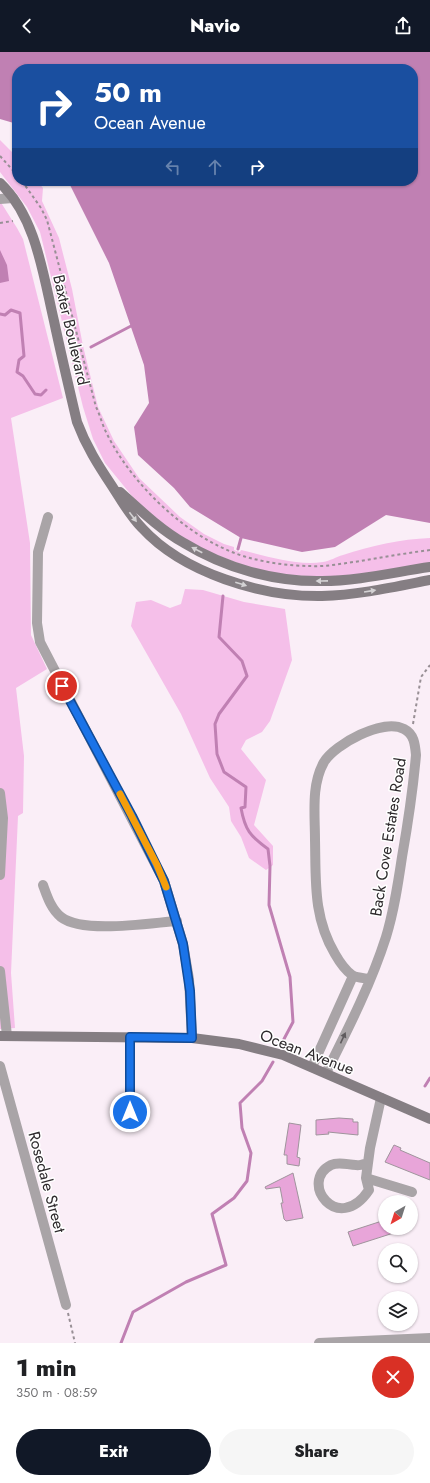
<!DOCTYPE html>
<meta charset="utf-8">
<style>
body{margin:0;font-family:Jost,sans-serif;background:#f6f6f6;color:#202124;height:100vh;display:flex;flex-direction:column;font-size:15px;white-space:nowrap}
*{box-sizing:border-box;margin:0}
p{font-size:13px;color:#757577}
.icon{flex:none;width:22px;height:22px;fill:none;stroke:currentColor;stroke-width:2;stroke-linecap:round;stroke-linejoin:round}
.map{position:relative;height:1291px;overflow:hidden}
.drawer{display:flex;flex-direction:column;background:#fff;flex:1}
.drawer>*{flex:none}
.banner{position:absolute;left:12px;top:12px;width:406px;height:122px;border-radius:16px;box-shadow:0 1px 3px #0004;background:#1a4fa0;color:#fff;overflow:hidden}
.needle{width:26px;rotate:219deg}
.fabs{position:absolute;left:378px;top:1143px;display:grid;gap:8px}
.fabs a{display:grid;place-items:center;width:40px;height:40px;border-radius:50%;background:#fff;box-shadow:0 1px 3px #0004;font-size:20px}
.pin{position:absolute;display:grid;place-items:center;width:34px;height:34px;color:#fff;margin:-17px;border:2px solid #fff;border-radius:50%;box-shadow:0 1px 4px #0007}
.me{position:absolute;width:44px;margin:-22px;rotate:0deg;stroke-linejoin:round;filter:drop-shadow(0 0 3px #0008)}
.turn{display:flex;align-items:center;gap:14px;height:84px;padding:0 16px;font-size:18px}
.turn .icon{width:52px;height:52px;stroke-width:2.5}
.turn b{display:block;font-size:28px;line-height:34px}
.lanes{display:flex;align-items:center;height:38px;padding:0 16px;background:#0003;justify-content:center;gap:20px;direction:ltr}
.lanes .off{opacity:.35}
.round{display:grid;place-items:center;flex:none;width:42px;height:42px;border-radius:21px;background:#f6f6f6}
.overview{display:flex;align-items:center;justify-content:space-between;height:68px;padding:0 16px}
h1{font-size:24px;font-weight:800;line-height:30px}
.button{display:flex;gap:8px;margin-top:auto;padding:8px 16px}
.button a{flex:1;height:46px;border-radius:24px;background:#111827;color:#fff;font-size:16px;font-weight:800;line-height:46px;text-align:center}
.button a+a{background:#f6f6f6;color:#202124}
header{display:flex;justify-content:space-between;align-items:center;height:52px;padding:0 16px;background:#111827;color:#fff;font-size:18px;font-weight:800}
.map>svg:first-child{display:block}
</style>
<header><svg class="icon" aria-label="back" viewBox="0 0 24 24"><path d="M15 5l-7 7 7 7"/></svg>Navio<svg class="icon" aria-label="share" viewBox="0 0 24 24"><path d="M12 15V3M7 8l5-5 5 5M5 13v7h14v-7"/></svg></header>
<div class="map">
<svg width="430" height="1291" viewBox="0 0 430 1291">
<rect width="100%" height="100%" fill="#faeef7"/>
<path fill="#f5bfe9" d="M 0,88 L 17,105 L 17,129 L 37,129 L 43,136 L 42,149 L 59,186 L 72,237 L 83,294 L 98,355 L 114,389 L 139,426 L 180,465 L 204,482 L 224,492 L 234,495 L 234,498 L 240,500 L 241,498 C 267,504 296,514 323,510 C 330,509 336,505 343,503 C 370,494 401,487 430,486 L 430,512 L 347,525 L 269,523 L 183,490 L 141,455 L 105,411 L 93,387 L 83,355 L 40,180 L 27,155 L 0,120 Z
M 0,149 L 17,176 L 23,187 L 63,346 L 11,366 L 30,491 L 31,583 L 47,617 L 16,636 L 24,704 L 23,761 L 18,764 L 11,921 L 15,976 L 0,977 Z
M 185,537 L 203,538 L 244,550 L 285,557 L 292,608 L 270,669 L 262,680 L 246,688 L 241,697 L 266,728 L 254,773 L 273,794 L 273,813 L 266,818 L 249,806 L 241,785 L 231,769 L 229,755 L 210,726 L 181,662 L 131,574 L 136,550 L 151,548 L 170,556 L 181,552 Z"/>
<path fill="#c080b3" d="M 0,0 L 430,0 L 430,471 L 386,463 L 335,495 L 302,500 L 241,486 L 190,455 L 174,436 L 138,403 L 134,375 L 149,351 L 144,313 L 109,211 L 68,129 L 413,129 L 413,17 L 17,17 L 17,72 L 0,67 Z
M 0,198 L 7,213 L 9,229 L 0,231 Z"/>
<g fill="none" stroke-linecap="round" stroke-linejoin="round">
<path stroke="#c080b3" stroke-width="3" d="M 0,262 L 5,263 L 11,258 L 20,261 L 24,304 L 19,308 L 17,320 L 23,324 L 35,342 L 41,343 L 46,338
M 91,295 L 131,274
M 238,497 L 241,486
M 223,544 L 219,585 L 242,609 L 247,624 L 219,662 L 215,672 L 217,702 L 224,720 L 246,735 L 245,755 L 241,756 C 245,778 250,784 268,797 L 270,814 L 269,853 L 290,925 L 293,970 L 284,987
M 425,1034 L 430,1026
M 121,1291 L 133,1260 L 186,1230 L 226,1213 L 212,1162 L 234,1146 L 247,1129 L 251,1101 L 242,1076 L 240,1051 L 262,1029 L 273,1010"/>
</g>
<path fill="#e8a5d9" stroke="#9f949c" d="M 339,1066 L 353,1067 L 353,1070 L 358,1070 L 358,1083 L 328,1080 L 329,1082 L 316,1083 L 316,1068 Z
M 289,1071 L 301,1073 L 297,1105 L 300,1106 L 299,1114 L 287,1112 L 287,1103 L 284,1103 Z
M 394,1093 L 401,1096 L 400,1098 L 430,1111 L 430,1128 L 385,1110 Z
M 293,1121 L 303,1166 L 286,1169 L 284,1167 L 281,1151 L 283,1151 L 280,1135 L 266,1137 L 265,1135 Z
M 385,1168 L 385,1176 L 406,1177 L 353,1194 L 348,1180 Z"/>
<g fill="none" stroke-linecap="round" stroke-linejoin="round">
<path stroke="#988f95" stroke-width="2" stroke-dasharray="3 3" stroke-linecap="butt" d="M 0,104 L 17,123
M 22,129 L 41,156 L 47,168 L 96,355 C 100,363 102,372 106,380 C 132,434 192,491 250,506 C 269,511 291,514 310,514 C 327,515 344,511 361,509 C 384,505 407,501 430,498
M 0,171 L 13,169
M 413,672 L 421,625 L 430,613
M 68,1261 L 75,1291"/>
<path stroke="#a9a4a7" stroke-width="10" d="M 0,147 L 13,146
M 48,465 L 38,500 L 37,571 L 40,590 L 164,829 L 183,892 L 189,927 L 192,986
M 0,741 L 3,766 L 0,823
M 43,833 C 47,844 51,857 61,865 C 83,882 150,871 177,869
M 0,919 L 7,984
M 130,985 L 130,1075
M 0,1014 L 66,1253
M 312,1015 L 353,924
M 326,1021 C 348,977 371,932 386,885 C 394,859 398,832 402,805 C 408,771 413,737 416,703 C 415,692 414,682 404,677 C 383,666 335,692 324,710 C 311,733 315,762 315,788 C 316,829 313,865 335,902 C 339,909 345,918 352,923 C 356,926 364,926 370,927
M 368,1111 C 364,1112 359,1114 356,1113 C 348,1113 339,1109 331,1113 C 298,1130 338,1184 369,1138 L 366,1126 L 370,1096 L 381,1046
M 366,1126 L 412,1140
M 319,1291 L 430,1286"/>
<path stroke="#857e83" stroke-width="10" d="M 0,131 C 36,165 43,222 54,269 C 61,302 69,336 77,370 C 86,394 98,413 112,434 C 121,448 130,464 142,476 C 183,521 262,545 322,544 C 358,543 394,535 430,528
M 120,440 C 140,458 161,478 184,491 C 225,516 274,530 322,529 C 358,529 395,520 430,515
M 0,984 L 192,986 L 239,992 L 283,1003 L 430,1067"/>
</g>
<defs><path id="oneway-solid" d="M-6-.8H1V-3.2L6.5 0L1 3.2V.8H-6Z"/></defs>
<g fill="#d4d2d4">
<use href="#oneway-solid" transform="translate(133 465) rotate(53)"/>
<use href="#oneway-solid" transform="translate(197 498) rotate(-153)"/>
<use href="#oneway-solid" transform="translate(322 529) rotate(179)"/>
<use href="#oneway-solid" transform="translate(241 532) rotate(17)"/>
<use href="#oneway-solid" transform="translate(370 539) rotate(-9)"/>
</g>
<use fill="#5f5b5e" href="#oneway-solid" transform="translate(343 986) rotate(-65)"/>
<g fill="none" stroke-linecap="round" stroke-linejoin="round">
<defs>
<path id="route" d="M 62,634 L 132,764 L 164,829 L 183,892 L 190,939 L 192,986 L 130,985 L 130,1060"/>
</defs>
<use href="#route" stroke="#114b97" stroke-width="10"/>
<use href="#route" stroke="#1a73e8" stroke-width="7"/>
<path stroke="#f59e0b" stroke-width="7" d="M 120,742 L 157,813 L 166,835"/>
</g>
<g text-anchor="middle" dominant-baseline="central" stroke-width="3" stroke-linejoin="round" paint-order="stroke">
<g font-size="16" fill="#2e2a2d" stroke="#fff">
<text transform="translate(71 278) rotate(77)">Baxter Boulevard</text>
<text transform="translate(388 785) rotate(-81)">Back Cove Estates Road</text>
<text transform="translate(307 1000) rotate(21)">Ocean Avenue</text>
<text transform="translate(47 1130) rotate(75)">Rosedale Street</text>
</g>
</g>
</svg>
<div class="fabs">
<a><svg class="needle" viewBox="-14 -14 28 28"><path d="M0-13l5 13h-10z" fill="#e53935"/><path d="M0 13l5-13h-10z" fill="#757577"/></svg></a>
<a><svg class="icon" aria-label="search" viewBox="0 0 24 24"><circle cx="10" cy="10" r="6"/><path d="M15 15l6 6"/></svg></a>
<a><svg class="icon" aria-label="layers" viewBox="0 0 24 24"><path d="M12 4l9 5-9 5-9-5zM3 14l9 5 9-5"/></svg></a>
</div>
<div class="pin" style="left:62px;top:634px;background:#d93025"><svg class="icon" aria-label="arrive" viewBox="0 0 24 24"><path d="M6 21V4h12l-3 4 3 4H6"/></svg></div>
<svg class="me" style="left:130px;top:1060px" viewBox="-20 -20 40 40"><circle r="17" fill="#1a73e8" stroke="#fff" stroke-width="3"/><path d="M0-11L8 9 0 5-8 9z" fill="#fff"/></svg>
<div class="banner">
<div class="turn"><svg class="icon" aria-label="right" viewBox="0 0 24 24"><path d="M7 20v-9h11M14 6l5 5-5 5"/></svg><div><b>50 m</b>Ocean Avenue</div></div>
<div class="lanes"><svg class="icon off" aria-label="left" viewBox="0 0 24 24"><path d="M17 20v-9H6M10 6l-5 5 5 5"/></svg><svg class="icon off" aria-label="ahead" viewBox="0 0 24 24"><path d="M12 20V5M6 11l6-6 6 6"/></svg><svg class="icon" aria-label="right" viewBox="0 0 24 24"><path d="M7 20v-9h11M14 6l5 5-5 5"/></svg></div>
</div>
</div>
<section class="drawer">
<div class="overview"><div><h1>1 min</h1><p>350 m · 08:59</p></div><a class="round" style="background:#d93025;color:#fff"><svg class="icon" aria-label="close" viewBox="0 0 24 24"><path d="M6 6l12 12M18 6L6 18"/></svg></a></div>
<div class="button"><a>Exit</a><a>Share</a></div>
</section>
